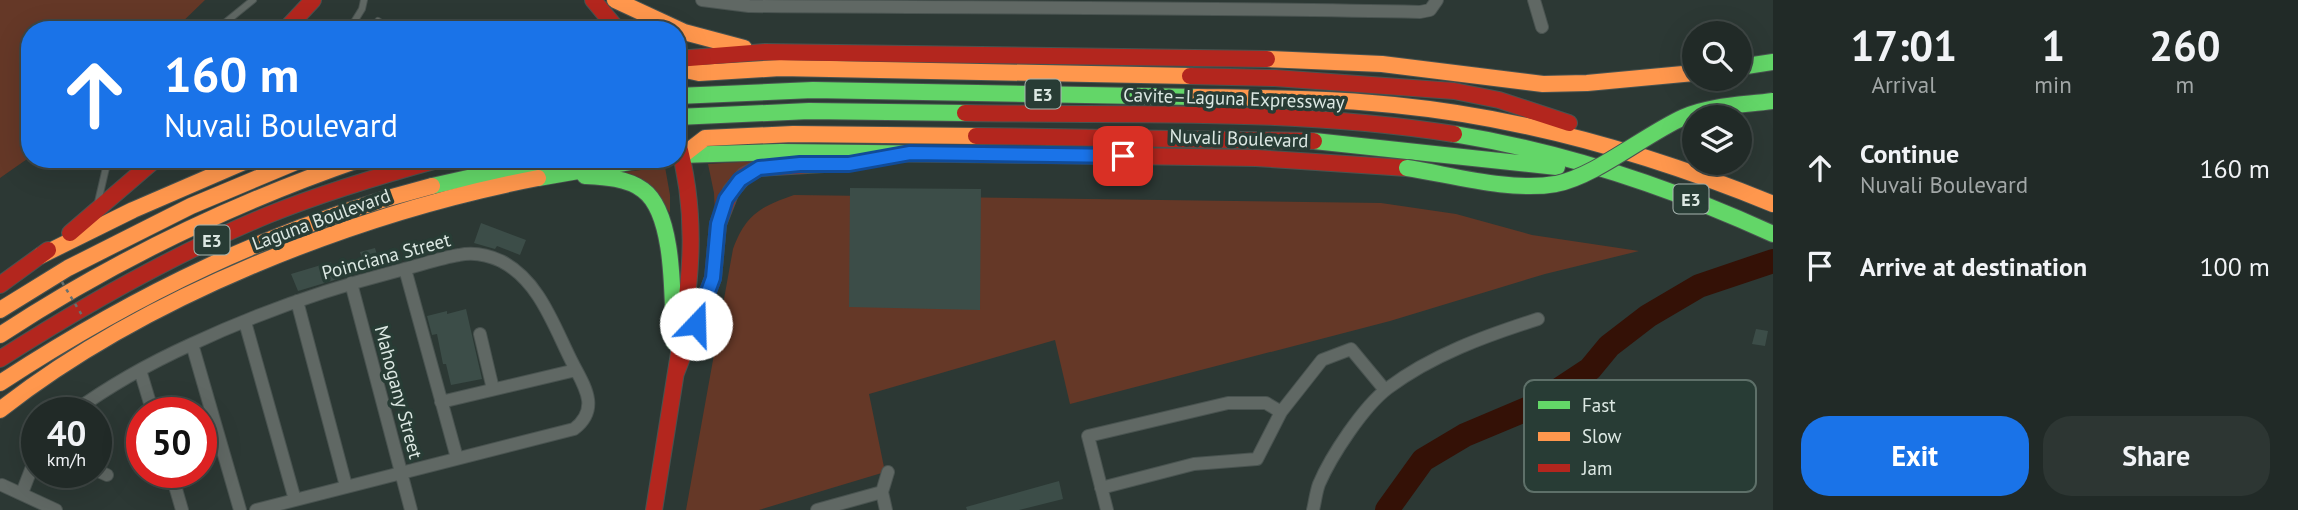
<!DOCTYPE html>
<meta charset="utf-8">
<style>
body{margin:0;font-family:"PT Sans",sans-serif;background:#2d3633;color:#f1f3f6;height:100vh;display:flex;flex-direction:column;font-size:26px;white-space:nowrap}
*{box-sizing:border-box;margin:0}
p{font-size:23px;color:#a2a7a7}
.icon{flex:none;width:38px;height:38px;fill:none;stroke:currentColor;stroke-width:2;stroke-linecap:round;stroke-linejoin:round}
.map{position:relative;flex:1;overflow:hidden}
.panel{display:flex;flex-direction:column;background:#212a27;width:525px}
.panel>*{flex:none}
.top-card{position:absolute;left:21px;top:21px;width:665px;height:147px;border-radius:28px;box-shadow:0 7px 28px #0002,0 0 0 2px #3e4644;background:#1a73e8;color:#fff;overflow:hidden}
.buttons{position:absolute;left:1682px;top:21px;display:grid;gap:14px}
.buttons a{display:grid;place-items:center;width:70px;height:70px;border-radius:50%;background:#212a27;box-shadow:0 7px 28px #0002,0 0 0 2px #3e4644;font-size:35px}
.speed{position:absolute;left:21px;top:397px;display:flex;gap:14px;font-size:35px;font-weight:700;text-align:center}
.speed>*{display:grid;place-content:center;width:91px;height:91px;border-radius:50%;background:#212a27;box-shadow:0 7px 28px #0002,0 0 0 2px #3e4644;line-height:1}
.speed small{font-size:18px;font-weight:400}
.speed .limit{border:10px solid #d22;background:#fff;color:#111}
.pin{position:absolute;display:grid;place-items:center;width:60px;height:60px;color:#fff;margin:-30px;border-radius:14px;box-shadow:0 4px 10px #0006}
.me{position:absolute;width:77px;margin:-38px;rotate:21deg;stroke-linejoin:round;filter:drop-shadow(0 0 5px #0008)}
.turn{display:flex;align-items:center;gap:24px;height:147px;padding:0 28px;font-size:32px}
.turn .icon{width:91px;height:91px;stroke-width:2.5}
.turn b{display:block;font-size:49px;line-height:60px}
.eta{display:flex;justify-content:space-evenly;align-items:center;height:119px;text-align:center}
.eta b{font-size:42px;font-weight:600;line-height:49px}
.action{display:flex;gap:14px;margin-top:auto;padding:14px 28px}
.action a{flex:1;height:80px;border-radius:28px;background:#1a73e8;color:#fff;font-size:28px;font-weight:600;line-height:80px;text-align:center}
.action a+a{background:#2d3633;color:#f1f3f6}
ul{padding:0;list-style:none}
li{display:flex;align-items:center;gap:21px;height:98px;padding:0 28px}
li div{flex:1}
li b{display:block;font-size:26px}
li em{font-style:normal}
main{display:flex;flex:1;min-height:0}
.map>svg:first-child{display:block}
</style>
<main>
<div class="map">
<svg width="1773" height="510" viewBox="0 0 1773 510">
<rect width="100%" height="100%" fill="#2c3834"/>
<path fill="#653827" d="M 0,0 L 205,0 L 174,30 L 30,30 L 30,157 L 0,178 Z
M 770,160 L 715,214 L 714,193 L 708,164 Z
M 665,167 L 670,195 L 670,213 L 657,195 L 616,173 Z
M 794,195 L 1381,203 L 1456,214 L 1532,235 L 1639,251 L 1545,274 L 1390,321 L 1070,404 L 1055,340 L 869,394 L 885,472 L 759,510 L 686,510 L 733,249 C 746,214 760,207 794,195 Z"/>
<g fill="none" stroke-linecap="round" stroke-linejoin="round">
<path stroke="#341106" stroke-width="24" d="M 1387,510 L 1423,460 L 1465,435 L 1534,406 L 1590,369 L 1609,346 L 1648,316 L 1699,286 L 1773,261"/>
</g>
<path fill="#3c4d48" d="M 850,188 L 981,189 L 980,310 L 849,307 Z
M 481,223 L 526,240 L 520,255 L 497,246 L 495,249 L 474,243 Z
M 375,248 L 380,265 L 366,270 L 360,252 Z
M 331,262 L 338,279 L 298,291 L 291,274 Z
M 466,309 L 482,379 L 451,385 L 446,364 L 443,364 L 437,334 L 432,335 L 427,316 L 447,311 L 447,314 Z
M 1756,329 L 1768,331 L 1765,346 L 1752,344 Z
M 1059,481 L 1063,499 L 1019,510 L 967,510 L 966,507 Z"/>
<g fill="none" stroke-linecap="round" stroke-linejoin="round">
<defs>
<path id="lane" d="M 378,21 L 391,30
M 216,30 L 253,0
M 349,30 L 362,9 L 364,0
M 98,202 L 108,159"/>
<path id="street" d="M 702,0 L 749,6 C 973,8 1196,7 1420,12 L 1430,10 L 1437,0
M 1534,0 L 1542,27
M 405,269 L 457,458
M 351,283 L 411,510
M 297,301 L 346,486
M 245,322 L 295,500
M 480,334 L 493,389
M 192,344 L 240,510
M 140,370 L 153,413
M 441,402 L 576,370
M 72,413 C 109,386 150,363 192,344 C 258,313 327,289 397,271 C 418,266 439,258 459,255 C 473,252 488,255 501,261 C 540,281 554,327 573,364 C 585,387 600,409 574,429 L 256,510
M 96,470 L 107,475
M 171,472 L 182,510
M 2,485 L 56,510
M 1101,488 L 1194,464 L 1257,459 L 1281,412 L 1322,360 L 1351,349 L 1385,390
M 22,493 L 37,454
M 817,510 L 882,492
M 886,510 L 882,492 L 888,472
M 1107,510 L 1088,436 L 1228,403 L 1266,403 L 1281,412
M 1313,510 C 1315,502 1316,492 1319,484 C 1331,456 1363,407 1388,388 C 1432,355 1485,336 1538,319"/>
<path id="fast" d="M 1740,67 L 1773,62
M 677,96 L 813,90 L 1197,97
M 677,117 L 809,111 L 965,113
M 1454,134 C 1565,152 1670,187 1773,234
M 1314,141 L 1557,167
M 680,155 L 781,152 L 1129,156
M 585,176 C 604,177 627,178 643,190 C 676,214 672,303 674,342
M 538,178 L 647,159
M 432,186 L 554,159"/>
<path id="slow" d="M 615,0 L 684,32 L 744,48
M 1267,59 L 1382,64 L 1543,84 L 1587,83 L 1694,73
M 677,68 L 699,73 L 780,68 L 1190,76
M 1197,97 C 1262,98 1329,98 1394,105 C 1525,118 1651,154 1773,204
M 677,154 L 683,155 L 705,138 L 793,134 L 976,136
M 40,256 L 133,210 L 251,159
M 0,310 L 68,268 L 191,206 L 303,159
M 0,335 C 113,261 233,203 361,159
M 0,383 C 135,295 275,226 432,186
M 0,410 C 145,296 357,213 538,178"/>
<path id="jam" d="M 593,0 L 618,30
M 285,30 L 313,0
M 677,59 L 765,52 L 1267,59
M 1190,76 L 1275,78 L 1454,91 L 1499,100 L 1569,123
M 965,113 C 1127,116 1293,108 1454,134
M 976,136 L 1314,141
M 1129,156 L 1256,158 L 1407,168
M 70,233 L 156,159
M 0,285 L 48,250
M 0,359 C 86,304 174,254 268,215 C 325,192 382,175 441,159
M 676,373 L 713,278 L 718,224 L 731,191 L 745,175 L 759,168 L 824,164
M 654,510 C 661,466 668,422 675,378 C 689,292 701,224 677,139"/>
</defs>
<use href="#lane" stroke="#495350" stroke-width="8"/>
<use href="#street" stroke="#495350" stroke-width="14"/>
<use href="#fast" stroke="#495350" stroke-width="18"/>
<use href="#slow" stroke="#495350" stroke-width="18"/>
<use href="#jam" stroke="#495350" stroke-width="18"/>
<use href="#lane" stroke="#606864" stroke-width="6"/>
<use href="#street" stroke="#606864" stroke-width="12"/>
<use href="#fast" stroke="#63d668" stroke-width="16"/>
<use href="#slow" stroke="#ff974d" stroke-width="16"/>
<use href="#jam" stroke="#b3261e" stroke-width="16"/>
<defs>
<path id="fast-bridge" d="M 1407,168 C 1452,175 1510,192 1556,184 C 1596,176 1644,135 1684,117 C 1711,105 1744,105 1773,101"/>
</defs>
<use href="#fast-bridge" stroke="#495350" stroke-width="18" stroke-linecap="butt"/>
<path stroke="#69716e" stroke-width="2.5" stroke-dasharray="3.5 5" stroke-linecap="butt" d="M 62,282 L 83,317"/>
<use href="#fast-bridge" stroke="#63d668" stroke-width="16"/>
</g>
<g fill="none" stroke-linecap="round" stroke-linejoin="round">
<defs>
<path id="route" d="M 696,324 L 713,278 L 718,224 L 726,199 L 740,180 L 759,168 L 800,164 L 849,164 L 910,153 L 1123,156"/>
</defs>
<use href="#route" stroke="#114b97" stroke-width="18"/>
<use href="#route" stroke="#1a73e8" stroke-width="12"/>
</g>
<g text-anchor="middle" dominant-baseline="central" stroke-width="7" stroke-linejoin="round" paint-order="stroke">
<g fill="#283c35" stroke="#a6b4af" stroke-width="2">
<rect x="1025.5" y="79.5" width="35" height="29" rx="5"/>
<rect x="1673.5" y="184.5" width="35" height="29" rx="5"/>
<rect x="194.5" y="225.5" width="35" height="29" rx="5"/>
</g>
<g font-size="18" font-weight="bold" fill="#dce8e3">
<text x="1043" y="94">E3</text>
<text x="1691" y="199">E3</text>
<text x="212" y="240">E3</text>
</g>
<g font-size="19" fill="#dce8e3" stroke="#283c35">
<text transform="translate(1234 98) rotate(2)">Cavite–Laguna Expressway</text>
<text transform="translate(1239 138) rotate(2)">Nuvali Boulevard</text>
<text transform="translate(321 219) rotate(-20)">Laguna Boulevard</text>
<text transform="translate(386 256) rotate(-15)">Poinciana Street</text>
<text transform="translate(399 392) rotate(75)">Mahogany Street</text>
</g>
</g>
<rect x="1524" y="380" width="232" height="112" rx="10" fill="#283c35" stroke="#5e7069" stroke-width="2"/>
<rect x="1538" y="401" width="32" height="8" fill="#63d668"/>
<rect x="1538" y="432" width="32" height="9" fill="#ff974d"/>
<rect x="1538" y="464" width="32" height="8" fill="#b3261e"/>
<g font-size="19" fill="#dce8e3">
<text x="1582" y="412">Fast</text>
<text x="1582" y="443">Slow</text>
<text x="1582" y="475">Jam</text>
</g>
</svg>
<div class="buttons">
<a><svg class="icon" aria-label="search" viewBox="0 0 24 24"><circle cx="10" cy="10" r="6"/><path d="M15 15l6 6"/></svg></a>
<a><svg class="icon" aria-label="layers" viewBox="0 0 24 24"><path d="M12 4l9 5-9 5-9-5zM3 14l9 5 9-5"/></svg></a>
</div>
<div class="speed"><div>40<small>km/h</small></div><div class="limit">50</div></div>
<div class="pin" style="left:1123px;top:156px;background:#d93025"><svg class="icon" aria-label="arrive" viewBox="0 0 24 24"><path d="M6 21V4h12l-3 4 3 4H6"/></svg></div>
<svg class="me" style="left:696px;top:324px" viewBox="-20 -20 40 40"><circle r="19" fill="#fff"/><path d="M0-13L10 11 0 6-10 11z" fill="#1a73e8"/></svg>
<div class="top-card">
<div class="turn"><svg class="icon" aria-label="ahead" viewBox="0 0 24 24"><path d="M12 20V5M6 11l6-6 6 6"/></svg><div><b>160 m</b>Nuvali Boulevard</div></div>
</div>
</div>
<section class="panel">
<div class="eta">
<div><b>17:01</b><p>Arrival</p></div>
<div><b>1</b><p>min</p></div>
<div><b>260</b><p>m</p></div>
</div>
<ul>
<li><svg class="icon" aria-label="ahead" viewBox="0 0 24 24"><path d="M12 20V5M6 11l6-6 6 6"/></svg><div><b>Continue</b><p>Nuvali Boulevard</p></div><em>160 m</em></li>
<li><svg class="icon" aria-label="arrive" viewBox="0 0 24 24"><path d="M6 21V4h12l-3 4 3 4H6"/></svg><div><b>Arrive at destination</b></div><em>100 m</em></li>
</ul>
<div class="action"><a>Exit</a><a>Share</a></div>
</section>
</main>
